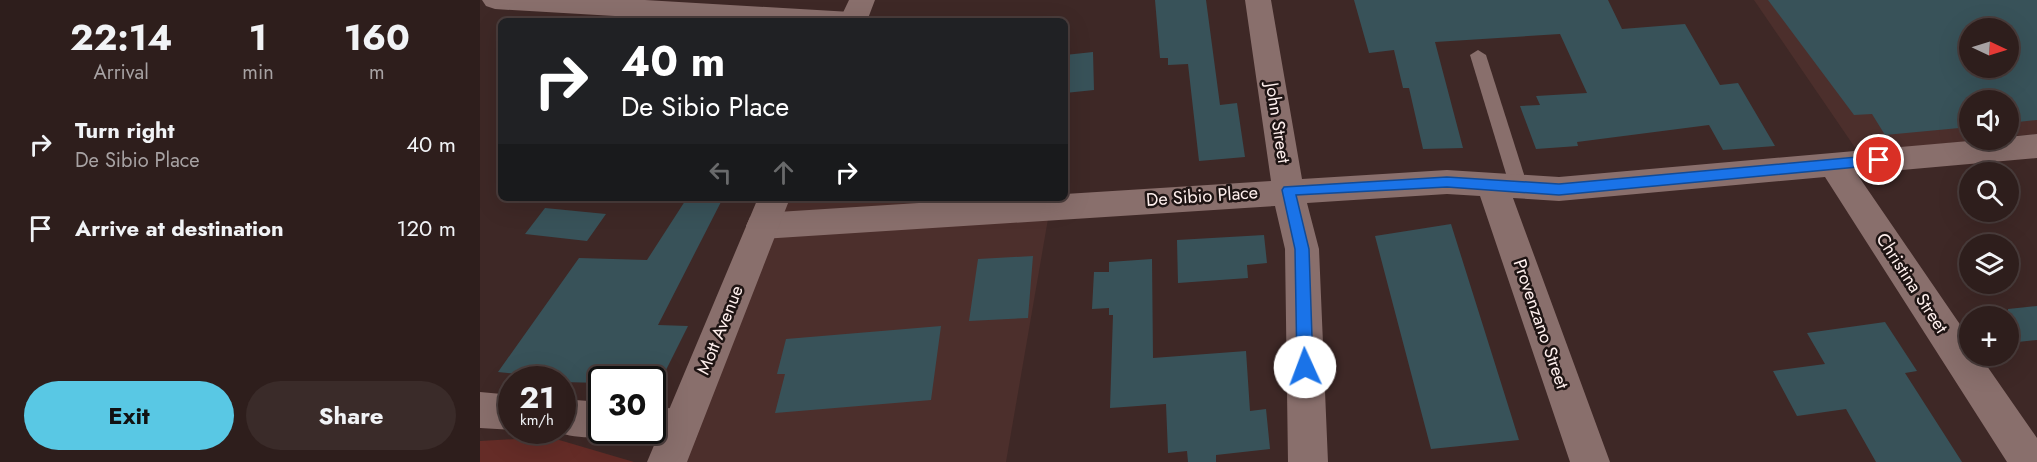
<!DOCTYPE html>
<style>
body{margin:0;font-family:Jost,sans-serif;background:#3a2b29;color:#f1f3f6;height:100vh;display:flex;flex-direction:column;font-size:22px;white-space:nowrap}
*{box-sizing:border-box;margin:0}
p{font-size:20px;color:#a7a2a3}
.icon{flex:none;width:33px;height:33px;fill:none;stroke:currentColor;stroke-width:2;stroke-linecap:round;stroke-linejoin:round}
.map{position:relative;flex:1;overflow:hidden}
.panel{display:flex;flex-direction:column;background:#2e1e1c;width:480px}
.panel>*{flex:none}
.banner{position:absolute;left:18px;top:18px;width:570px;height:183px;border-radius:9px;box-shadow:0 6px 24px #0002,0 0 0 2px #493c3b;background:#202124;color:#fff;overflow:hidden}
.needle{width:39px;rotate:94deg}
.tools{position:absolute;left:1479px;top:18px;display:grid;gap:12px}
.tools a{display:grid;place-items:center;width:60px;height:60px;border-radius:50%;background:#2e1e1c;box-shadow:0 6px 24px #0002,0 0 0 2px #493c3b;font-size:30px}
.speed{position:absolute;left:18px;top:366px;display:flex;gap:12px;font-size:30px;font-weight:700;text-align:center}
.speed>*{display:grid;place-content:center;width:78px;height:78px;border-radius:50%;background:#2e1e1c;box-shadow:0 6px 24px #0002,0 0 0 2px #493c3b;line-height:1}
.speed small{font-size:15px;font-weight:400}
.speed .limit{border:3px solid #111;border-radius:9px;background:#fff;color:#111}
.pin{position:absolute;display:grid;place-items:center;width:51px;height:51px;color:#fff;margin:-26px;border:3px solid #fff;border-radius:50%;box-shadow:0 2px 6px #0007}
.me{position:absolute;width:66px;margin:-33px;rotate:358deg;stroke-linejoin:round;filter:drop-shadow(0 0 4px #0008)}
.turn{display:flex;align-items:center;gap:21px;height:126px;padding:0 24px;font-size:27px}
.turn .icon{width:78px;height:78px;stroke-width:2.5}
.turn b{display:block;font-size:42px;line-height:51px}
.lanes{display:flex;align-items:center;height:57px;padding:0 24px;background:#0003;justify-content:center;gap:30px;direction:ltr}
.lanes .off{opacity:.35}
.eta{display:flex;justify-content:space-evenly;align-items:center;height:102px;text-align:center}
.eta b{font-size:36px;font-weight:700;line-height:42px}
.button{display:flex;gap:12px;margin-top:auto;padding:12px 24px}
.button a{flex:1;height:69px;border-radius:36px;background:#59c8e4;color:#111;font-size:24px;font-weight:700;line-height:69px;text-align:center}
.button a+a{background:#3a2b29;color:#f1f3f6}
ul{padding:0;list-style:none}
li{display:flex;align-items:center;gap:18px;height:84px;padding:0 24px}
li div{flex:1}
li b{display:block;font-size:22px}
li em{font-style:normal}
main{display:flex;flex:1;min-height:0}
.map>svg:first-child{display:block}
</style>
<main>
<section class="panel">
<div class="eta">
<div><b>22:14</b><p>Arrival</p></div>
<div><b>1</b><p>min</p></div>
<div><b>160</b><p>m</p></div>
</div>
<ul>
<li><svg class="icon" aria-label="right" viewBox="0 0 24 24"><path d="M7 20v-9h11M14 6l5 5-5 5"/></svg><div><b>Turn right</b><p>De Sibio Place</p></div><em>40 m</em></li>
<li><svg class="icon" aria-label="arrive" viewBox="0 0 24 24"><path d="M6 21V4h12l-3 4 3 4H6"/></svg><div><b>Arrive at destination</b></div><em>120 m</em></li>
</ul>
<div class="button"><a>Exit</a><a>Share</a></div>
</section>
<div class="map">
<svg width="1557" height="462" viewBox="0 0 1557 462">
<rect width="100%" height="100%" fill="#3e2826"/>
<path fill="#4c2f2c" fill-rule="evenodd" d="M 1274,0 L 1557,0 L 1557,134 L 1529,136 L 1528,100 L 1490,100 L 1490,140 L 1499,140 L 1378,152 ZM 1490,28 L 1528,28 L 1528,68 L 1490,68 Z
M 300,198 L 497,198 L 493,222 L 568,219 L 526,462 L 188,462 Z"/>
<path fill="#652c27" d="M 69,437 L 154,462 L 0,462 L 0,441 Z"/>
<path fill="#385259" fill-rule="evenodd" d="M 675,0 L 726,0 L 740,105 L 757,103 L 765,157 L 719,161 L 708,64 L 688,65 L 688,58 L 680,58 Z
M 874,0 L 1128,0 L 1142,29 L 1205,24 L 1240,85 L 1258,83 L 1295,146 L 1243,150 L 1229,125 L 1097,142 L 1098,146 L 1056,149 L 1040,106 L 1060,105 L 1056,96 L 1107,93 L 1080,34 L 955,42 L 983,148 L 943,149 L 929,88 L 923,88 L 914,50 L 889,53 Z
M 1288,0 L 1557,0 L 1557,120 L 1528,123 L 1528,100 L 1490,100 L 1490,127 L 1405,135 L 1392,114 L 1374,115 ZM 1490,28 L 1528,28 L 1528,68 L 1490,68 Z
M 613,52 L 614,90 L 585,93 L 585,55 Z
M 207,198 L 243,198 L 178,325 L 208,326 L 178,386 L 172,385 L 172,380 L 122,380 L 122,383 L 82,382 L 82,379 L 18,372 L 99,258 L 167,260 Z
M 65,208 L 126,214 L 107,241 L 45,234 Z
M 971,224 L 1039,440 L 951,449 L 895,236 Z
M 784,235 L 787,263 L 767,265 L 768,278 L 698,283 L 697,240 Z
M 553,256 L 548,318 L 489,321 L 498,259 Z
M 672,259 L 673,358 L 766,351 L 770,411 L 786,409 L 790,449 L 736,455 L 736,462 L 708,462 L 707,451 L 688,453 L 686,404 L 630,408 L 633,315 L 629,315 L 629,308 L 612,309 L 614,272 L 629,272 L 629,262 Z
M 1557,306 L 1557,340 L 1528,343 L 1528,309 Z
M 1405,322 L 1437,371 L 1425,373 L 1482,462 L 1396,462 L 1366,409 L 1317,416 L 1293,371 L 1345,364 L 1327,333 Z
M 461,326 L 451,400 L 295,413 L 305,374 L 297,374 L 306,339 Z"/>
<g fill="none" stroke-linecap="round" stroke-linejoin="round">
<path fill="#896f6c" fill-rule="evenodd" d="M 998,50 L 1006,55 L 1048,187 L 1045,192 L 1033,192 L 1030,187 L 990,55 Z"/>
<path fill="#896f6c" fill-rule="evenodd" d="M 2,0 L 165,0 L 371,12 L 381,15 L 385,21 L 220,21 L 15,9 L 6,6 Z
M 765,0 L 791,0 L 822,179 L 967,170 L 1079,177 L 1500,140 L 1528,140 L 1528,137 L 1557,134 L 1557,158 L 1377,174 L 1490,339 L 1490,356 L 1500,356 L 1557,438 L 1557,462 L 1527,462 L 1345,177 L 1079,201 L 1033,198 L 1130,462 L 1090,462 L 1000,196 L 967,194 L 827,203 L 839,249 L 848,462 L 808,462 L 805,249 L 795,206 L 282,239 L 270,235 L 266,226 L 270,217 L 282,213 L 517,198 L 585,198 L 585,194 L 791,181 Z
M 0,392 L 32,395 L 33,430 L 0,428 Z
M 82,399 L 122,402 L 122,430 L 136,430 L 136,433 C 116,440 91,438 71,430 L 82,430 Z
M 172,407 L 201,409 L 215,414 L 220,427 L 215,440 C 196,447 177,445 158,438 L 155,430 L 172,430 Z"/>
<path fill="#896f6c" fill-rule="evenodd" d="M 369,0 L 395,0 L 387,21 L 359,21 Z
M 278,198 L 310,198 L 207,462 L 167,462 Z"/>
</g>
<path fill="#1a73e8" stroke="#114b97" stroke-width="1.5" d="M 1399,155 L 1405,160 L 1399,165 L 1079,195 L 967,187 L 816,195 L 829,249 L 833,367 L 830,372 L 825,374 L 820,372 L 817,367 L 815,249 L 802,190 L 804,187 L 967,177 L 1079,184 Z"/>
<g text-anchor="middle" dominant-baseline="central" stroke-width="5" stroke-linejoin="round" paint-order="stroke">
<g font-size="18" fill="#fff0ee" stroke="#1e1413">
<text transform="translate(798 123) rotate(81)">John Street</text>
<text transform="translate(722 196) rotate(-4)">De Sibio Place</text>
<text transform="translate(1432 283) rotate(57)">Christina Street</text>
<text transform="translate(1061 324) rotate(71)">Provenzano Street</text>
<text transform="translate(240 330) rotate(-68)">Mott Avenue</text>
</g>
</g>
</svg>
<div class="tools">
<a><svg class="needle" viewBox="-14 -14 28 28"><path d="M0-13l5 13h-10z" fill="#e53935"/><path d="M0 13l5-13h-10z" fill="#a7a2a3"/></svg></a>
<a><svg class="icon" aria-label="sound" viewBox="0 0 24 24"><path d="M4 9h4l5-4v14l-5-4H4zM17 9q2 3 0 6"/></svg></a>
<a><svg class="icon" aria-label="search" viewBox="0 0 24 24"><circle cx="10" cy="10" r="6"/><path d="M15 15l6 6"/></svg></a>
<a><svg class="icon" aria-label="layers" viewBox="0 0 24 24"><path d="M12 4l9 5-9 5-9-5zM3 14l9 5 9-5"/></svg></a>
<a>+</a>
</div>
<div class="speed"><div>21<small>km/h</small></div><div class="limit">30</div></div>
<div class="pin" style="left:1399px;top:160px;background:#d93025"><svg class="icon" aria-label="arrive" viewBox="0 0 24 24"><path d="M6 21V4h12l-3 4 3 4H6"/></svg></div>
<svg class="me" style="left:825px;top:367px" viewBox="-20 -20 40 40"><circle r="19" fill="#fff"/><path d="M0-13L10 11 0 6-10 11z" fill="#1a73e8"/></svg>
<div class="banner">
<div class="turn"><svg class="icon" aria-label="right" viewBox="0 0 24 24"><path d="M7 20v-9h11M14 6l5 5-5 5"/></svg><div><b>40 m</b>De Sibio Place</div></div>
<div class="lanes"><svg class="icon off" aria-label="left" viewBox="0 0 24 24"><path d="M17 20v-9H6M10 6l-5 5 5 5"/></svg><svg class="icon off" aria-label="ahead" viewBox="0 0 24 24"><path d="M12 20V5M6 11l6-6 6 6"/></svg><svg class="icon" aria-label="right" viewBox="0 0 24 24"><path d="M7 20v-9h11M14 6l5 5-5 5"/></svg></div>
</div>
</div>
</main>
